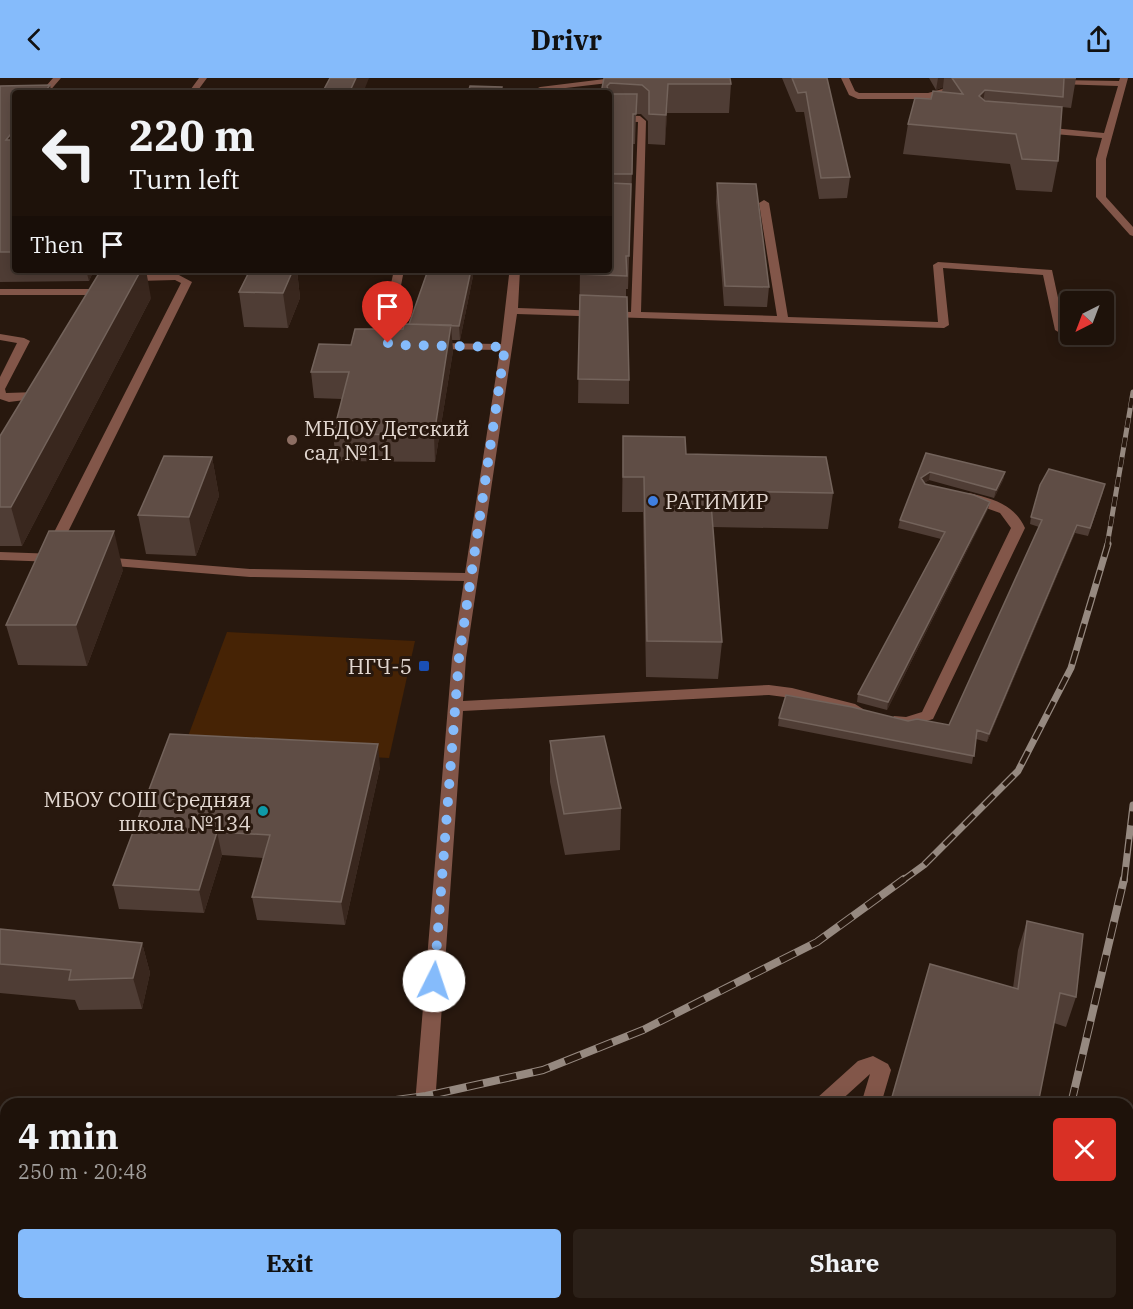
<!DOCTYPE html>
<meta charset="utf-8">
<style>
body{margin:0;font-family:"IBM Plex Serif",serif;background:#2b2018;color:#f1f3f6;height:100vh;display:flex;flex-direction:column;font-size:22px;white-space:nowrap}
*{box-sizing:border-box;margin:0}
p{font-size:20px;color:#a19e9c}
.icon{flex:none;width:33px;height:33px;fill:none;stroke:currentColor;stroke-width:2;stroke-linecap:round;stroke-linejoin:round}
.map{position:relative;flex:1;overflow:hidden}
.drawer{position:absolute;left:0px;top:1020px;width:1134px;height:212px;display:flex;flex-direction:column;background:#1e120a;border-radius:18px 18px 0 0;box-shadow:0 3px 15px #0003,0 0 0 2px #3c322b}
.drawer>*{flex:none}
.guide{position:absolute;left:12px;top:12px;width:600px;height:183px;border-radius:6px;box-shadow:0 3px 15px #0003,0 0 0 2px #3c322b;background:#1e120a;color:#f1f3f6;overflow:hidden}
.needle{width:39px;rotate:222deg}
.buttons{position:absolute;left:1060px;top:213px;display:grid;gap:12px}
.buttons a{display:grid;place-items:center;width:54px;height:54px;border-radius:6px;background:#1e120a;box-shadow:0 3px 15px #0003,0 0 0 2px #3c322b;font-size:30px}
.pin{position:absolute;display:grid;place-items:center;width:51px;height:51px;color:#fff;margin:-62px -26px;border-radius:50% 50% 50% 0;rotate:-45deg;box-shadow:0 0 6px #0007}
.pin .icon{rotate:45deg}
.me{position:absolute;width:66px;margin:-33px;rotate:4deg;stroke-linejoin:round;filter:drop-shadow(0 0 4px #0008)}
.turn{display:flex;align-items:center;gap:21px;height:126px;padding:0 18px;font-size:27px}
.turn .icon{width:78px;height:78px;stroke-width:2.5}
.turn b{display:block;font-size:42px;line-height:51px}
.then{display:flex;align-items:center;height:57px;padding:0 18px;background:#0003;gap:12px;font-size:22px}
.round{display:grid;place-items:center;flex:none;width:63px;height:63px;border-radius:6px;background:#2b2018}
.head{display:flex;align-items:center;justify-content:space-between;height:102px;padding:0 18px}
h1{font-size:36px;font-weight:700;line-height:45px}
.button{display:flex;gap:12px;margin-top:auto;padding:12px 18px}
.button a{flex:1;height:69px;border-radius:6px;background:#85bbfb;color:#111;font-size:24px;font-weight:700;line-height:69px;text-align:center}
.button a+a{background:#2b2018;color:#f1f3f6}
header{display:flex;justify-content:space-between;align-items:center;height:78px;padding:0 18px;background:#85bbfb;color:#111;font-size:27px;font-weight:700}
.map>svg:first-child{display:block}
</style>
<header><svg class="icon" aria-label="back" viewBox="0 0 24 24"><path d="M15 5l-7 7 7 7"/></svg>Drivr<svg class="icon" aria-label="share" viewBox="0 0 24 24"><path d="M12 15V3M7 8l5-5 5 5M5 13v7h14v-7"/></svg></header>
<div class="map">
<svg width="1133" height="1231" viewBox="0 0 1133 1231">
<rect width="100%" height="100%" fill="#28180e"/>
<path fill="#462305" d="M 227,554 L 415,563 L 389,680 L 184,669 Z"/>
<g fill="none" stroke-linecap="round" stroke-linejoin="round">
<path fill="#825649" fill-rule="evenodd" d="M 53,0 L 61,0 L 48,15 L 40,15 Z
M 199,0 L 207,0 L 196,15 L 188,15 Z
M 613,0 L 638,0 L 634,2 L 540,13 L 536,11 L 540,9 Z
M 841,0 L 849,0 L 855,13 L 859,15 L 928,15 L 950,9 L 954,11 L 929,21 L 858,21 L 849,17 Z
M 1120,0 L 1128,0 L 1106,81 L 1106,119 L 1133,149 L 1133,158 L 1130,157 L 1096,119 L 1096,81 L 1102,60 L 1042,55 L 1038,52 L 1042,49 L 1104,55 L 1118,8 L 1057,6 L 1053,4 L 1057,2 L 1119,3 Z
M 609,37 L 640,38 L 646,43 L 641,234 L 777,238 L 759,125 L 764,122 L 769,125 L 788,239 L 938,244 L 933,187 L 938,184 L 1052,192 L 1065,252 L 1060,255 L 1055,252 L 1043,197 L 943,190 L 949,247 L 944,250 L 517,236 L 466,580 L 463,623 L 769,607 L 792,610 L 855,626 L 863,631 L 855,636 L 792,620 L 769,617 L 463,633 L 435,1026 L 415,1026 L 452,580 L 464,503 L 250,499 L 102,487 L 95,483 L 102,479 L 250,491 L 465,495 L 500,272 L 433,271 L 427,268 L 433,265 L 501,266 L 509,197 L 416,195 L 411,192 L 520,192 L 518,230 L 631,234 L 638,44 L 609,43 Z
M 394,192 L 404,192 L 391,259 L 400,267 L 394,270 L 379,260 Z
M 177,196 L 192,204 L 60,470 L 58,473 L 48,473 L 46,470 L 181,205 L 175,202 L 137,203 L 92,217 L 0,217 L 0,211 L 91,211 L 136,197 Z
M 0,256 L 24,260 L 30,263 L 5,311 L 6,315 L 37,314 L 41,316 L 41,320 L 9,324 L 0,321 L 0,299 L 17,265 L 0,262 Z
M 969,415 C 993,421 1014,426 1025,450 L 933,641 L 907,649 L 894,646 L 891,642 L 894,638 L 906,639 L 922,634 L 1011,450 L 1000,435 L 964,422 L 963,419 Z
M 0,474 L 57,476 L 64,480 L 57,484 L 0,482 Z
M 873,978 L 888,986 L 891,992 L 881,1026 L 861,1026 L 870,996 L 837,1026 L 814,1026 L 817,1020 L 858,983 Z
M 384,1226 L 406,1226 L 405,1231 L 383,1231 Z
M 801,1226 L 823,1226 L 821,1231 L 799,1231 Z"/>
<defs>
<path id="rail-far2" d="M 1107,468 L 1133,314"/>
<path id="rail-far1" d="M 902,803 L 924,787 L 1018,693 L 1071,590 L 1108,466
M 1124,803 L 1133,727"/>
<path id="rail" d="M 366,1026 L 426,1018 L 543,992 L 643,952 L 817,864 L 904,801
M 1071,1026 L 1124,801
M 0,1046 L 6,1047
M 1033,1231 L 1034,1226"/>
</defs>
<use href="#rail-far2" stroke="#968980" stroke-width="5"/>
<use href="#rail-far1" stroke="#968980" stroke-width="7"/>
<use href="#rail" stroke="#968980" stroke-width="8"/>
<use href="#rail-far2" stroke="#28180e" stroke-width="4" stroke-dasharray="10" stroke-linecap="butt"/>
<use href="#rail-far1" stroke="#28180e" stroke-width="4.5" stroke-dasharray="14" stroke-linecap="butt"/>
<use href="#rail" stroke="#28180e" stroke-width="6" stroke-dasharray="17" stroke-linecap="butt"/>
</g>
<path fill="#4f3d35" d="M 604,0 L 731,6 L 729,35 L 667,35 L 665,67 L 648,66 L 648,43 L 641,36 L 636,36 L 635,66 L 633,66 L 628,211 L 626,211 L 626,219 L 629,302 L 629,326 L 578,325 L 580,192 Z
M 782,0 L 827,0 L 850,99 L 847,120 L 819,121 L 804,34 L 796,34 Z
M 929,0 L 1076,0 L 1071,30 L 1062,29 L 1058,83 L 1052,114 L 1016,112 L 1010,86 L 903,76 L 908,46 L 931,21 L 942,14 L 943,9 L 936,12 Z
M 50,7 L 51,15 L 15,15 L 15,192 L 94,192 L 89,203 L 0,204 L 0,8 Z
M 717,105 L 769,209 L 767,229 L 724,228 L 716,124 Z
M 250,192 L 297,192 L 300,220 L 288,250 L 244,249 L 239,214 Z
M 473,198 L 460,262 L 452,262 L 453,273 L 435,384 L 336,383 L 333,356 L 342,321 L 314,320 L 311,294 L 351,267 L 403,251 Z
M 151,220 L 22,468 L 0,468 L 0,358 Z
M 623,358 L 686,376 L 833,415 L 828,451 L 712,449 L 722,564 L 718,601 L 646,599 L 643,434 L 622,434 Z
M 926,375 L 1005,394 L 1003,402 L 994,420 L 929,402 L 924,405 L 988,431 L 887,632 L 857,624 L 858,616 L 941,461 L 898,450 L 900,442 Z
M 212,379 L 219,418 L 196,478 L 146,476 L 138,437 Z
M 1103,414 L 1088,458 L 1075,455 L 987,664 L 976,661 L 972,686 L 778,648 L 779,640 L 908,643 L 949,647 L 1039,449 L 1030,446 L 1031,439 Z
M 123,492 L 87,588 L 18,587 L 6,547 Z
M 170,656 L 380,689 L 345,847 L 257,842 L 252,819 L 263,780 L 222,777 L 204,835 L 119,831 L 113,807 Z
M 550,663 L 621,730 L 620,772 L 565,777 L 550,704 Z
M 1027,843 L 1076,919 L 1066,949 L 1054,945 L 1013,910 L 1018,872 Z
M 0,851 L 142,865 L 150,895 L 142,931 L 79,932 L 75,922 L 0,915 Z
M 42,1226 L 70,1226 L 69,1228 Z"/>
<path fill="#39271e" d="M 356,0 L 369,0 L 363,15 L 349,15 Z
M 938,0 L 944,0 L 943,9 L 936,12 Z
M 668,6 L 667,35 L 665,67 L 666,37 Z
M 50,7 L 51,15 L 44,15 Z
M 985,12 L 980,42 L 979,18 Z
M 15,51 L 15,86 L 6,62 Z
M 86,192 L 94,192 L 89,203 Z
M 141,192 L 146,192 L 151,220 L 22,468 L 11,429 Z
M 293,192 L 297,192 L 300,220 L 288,250 L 283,215 Z
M 471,192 L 473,192 L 473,198 L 460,262 L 459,248 Z
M 451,247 L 453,273 L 435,384 L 434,357 Z
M 212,379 L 219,418 L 196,478 L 189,439 Z
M 930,394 L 929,402 L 920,408 L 921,400 Z
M 1005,394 L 1003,402 L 994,420 L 996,412 Z
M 990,424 L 988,431 L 887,632 L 888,624 Z
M 1077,447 L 1075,455 L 987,664 L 989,656 Z
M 114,453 L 123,492 L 87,588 L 76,547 Z
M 378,666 L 380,689 L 345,847 L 341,824 Z
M 217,754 L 222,777 L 204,835 L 199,812 Z
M 142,865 L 150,895 L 142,931 L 133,900 Z
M 242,1226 L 252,1226 L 251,1231 L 241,1231 Z"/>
<path fill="#5f4d45" stroke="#73635b" stroke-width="1.5" d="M 330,0 L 356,0 L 349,15 L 322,15 Z
M 604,0 L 730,0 L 731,6 L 668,6 L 666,37 L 649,36 L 649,13 L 642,7 L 610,5 L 607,8 L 609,16 L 637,16 L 636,36 L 633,36 L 632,96 L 609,96 L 609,15 L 601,15 Z
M 792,0 L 827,0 L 850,99 L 821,100 L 806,14 L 798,15 Z
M 952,0 L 1076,0 L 1064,0 L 1063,19 L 985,12 L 979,18 L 985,23 L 1062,29 L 1058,83 L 1022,81 L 1016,56 L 908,46 L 915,20 L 931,21 L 933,13 L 963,16 Z
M 50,7 L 44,15 L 15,15 L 15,51 L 6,62 L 15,62 L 15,174 L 0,174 L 0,8 Z
M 470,8 L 502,9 L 501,15 L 468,15 Z
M 609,103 L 610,105 L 631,106 L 629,178 L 626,178 L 627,198 L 580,196 L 580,192 L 609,192 Z
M 717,105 L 756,106 L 769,209 L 725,208 Z
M 101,192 L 141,192 L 11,429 L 0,429 L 0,358 Z
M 250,192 L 293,192 L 283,215 L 239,214 Z
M 428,192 L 471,192 L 459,248 L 409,246 Z
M 580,217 L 627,219 L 629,302 L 578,301 Z
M 404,246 L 451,247 L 434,357 L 333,356 L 349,294 L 311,294 L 319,266 L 351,267 L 355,251 L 403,251 Z
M 623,358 L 685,359 L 686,376 L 826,379 L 833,415 L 710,413 L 722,564 L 647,563 L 644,399 L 623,399 Z
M 926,375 L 1005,394 L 996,412 L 930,394 L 921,400 L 925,406 L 974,417 L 990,424 L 888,624 L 858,616 L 945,454 L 900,442 Z
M 164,378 L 212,379 L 189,439 L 138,437 Z
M 1049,391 L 1105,406 L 1090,450 L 1077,447 L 989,656 L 977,652 L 974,678 L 779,640 L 786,617 L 852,629 L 908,643 L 917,641 L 949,647 L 1042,442 L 1031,439 L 1040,407 Z
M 49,453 L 114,453 L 76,547 L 6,547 Z
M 170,656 L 378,666 L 341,824 L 252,819 L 270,757 L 217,754 L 199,812 L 113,807 Z
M 604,658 L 621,730 L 564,736 L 550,663 Z
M 1027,843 L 1083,856 L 1076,919 L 1060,915 L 1038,1026 L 890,1026 L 930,886 L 1018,911 Z
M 0,851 L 142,865 L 133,900 L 69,902 L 71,892 L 0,886 Z
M 121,1226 L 242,1226 L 241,1231 L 119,1231 Z
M 833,1226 L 998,1226 L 997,1231 L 831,1231 Z"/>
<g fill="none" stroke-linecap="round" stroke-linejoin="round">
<path stroke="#85bbfb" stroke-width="10" stroke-dasharray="0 18" d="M 388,265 L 395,267 L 505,269 L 459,580 L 434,903"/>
</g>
<circle fill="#8d6e63" stroke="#28180e" stroke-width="2" cx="292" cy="362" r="6"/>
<circle fill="#3f7fe0" stroke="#28180e" stroke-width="2" cx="653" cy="423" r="6"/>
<rect fill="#1a4fb4" stroke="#28180e" stroke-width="2" x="418" y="582" width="12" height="12" rx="3"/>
<circle fill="#0f9aa8" stroke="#28180e" stroke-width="2" cx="263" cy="733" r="6"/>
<g text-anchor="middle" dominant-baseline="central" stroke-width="6" stroke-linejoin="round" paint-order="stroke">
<g font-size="21" fill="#e2d7d0" stroke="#28180e" text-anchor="start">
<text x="304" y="350">МБДОУ Детский<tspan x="304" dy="24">сад №11</tspan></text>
<text x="665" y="423">РАТИМИР</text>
<text x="412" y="588" text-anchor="end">НГЧ-5</text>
<text x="251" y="721" text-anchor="end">МБОУ СОШ Средняя<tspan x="251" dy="24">школа №134</tspan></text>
</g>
</g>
</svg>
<div class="buttons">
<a><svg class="needle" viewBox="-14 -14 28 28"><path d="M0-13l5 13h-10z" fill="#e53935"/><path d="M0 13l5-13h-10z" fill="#a19e9c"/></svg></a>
</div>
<div class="pin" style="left:388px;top:265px;background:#d93025"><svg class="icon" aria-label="arrive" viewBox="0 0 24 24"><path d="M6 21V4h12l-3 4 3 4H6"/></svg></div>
<svg class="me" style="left:434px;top:903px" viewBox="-20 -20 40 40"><circle r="19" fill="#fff"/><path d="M0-13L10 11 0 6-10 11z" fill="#85bbfb"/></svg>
<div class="guide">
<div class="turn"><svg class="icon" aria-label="left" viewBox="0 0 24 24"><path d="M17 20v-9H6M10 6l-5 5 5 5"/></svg><div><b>220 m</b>Turn left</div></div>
<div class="then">Then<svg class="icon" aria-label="arrive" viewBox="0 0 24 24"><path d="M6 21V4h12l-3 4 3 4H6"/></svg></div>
</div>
<section class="drawer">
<div class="head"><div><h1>4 min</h1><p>250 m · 20:48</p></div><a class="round" style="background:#d93025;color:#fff"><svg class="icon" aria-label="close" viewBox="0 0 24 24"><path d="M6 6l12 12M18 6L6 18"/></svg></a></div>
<div class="button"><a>Exit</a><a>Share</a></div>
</section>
</div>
